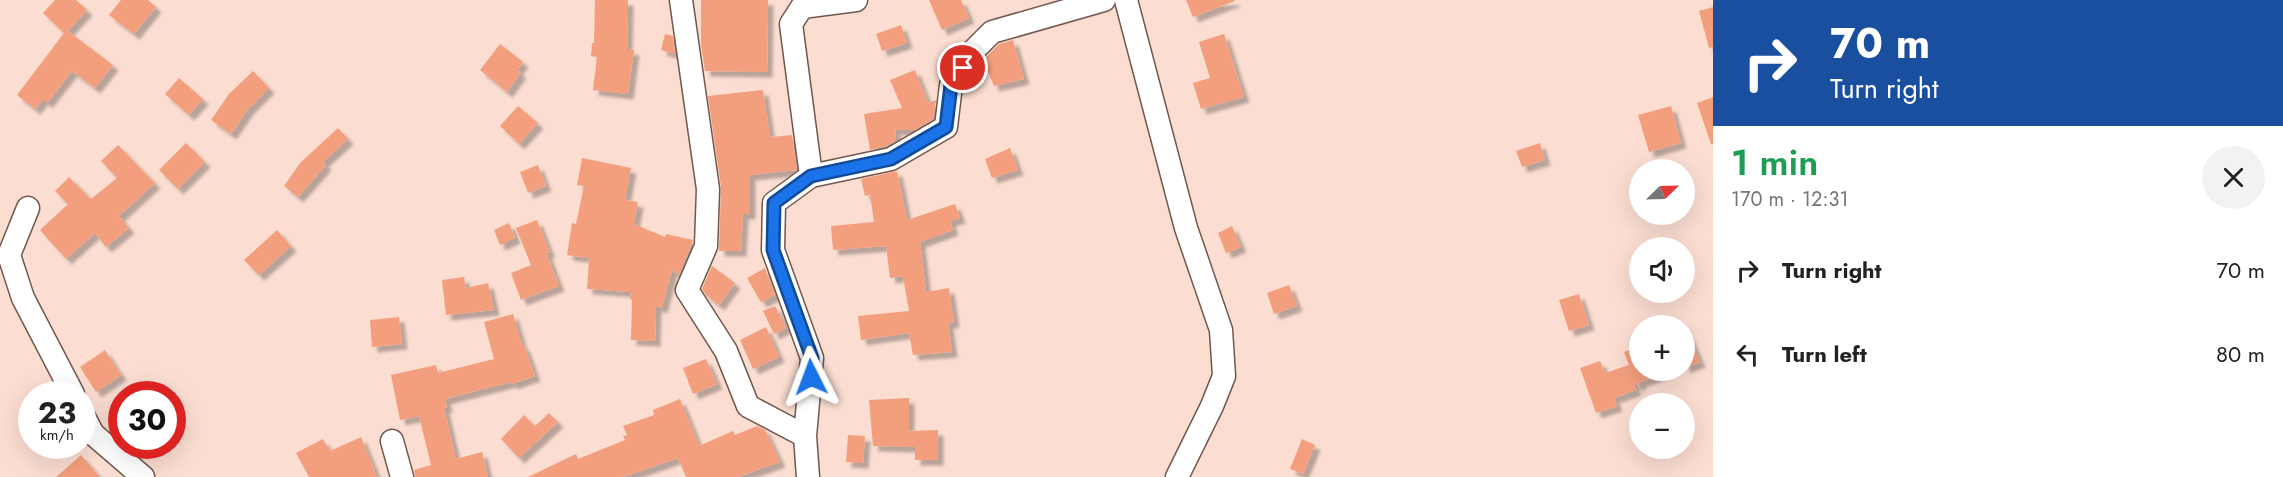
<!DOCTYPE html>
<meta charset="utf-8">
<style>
body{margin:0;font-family:Jost,sans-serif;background:#f2f2f2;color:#222;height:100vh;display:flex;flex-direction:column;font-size:22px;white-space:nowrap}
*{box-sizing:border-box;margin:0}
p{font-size:20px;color:#767676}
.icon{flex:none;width:33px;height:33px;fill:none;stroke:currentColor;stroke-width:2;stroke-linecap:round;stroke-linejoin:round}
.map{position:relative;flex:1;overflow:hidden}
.sheet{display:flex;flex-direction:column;background:#fff;width:570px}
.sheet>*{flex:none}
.hud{background:#1a4fa0;color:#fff;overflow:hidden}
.needle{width:39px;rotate:67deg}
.controls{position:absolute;left:1629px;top:159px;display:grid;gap:12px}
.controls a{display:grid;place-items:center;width:66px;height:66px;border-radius:50%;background:#fff;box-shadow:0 6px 24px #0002;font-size:30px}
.speed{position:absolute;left:18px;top:381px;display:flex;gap:12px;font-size:30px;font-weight:700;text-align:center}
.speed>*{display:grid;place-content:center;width:78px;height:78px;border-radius:50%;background:#fff;box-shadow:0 6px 24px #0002;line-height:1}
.speed small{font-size:15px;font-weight:400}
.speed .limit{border:9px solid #d22;background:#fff;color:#111}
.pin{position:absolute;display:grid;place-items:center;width:51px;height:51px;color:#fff;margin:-26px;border:3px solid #fff;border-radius:50%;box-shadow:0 2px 6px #0007}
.me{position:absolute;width:66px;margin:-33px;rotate:357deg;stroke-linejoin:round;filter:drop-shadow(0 0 4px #0008)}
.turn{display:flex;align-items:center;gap:21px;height:126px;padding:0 18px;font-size:27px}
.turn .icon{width:78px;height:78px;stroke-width:2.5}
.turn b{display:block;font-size:42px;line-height:51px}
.round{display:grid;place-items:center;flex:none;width:63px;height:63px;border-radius:32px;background:#f2f2f2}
.overview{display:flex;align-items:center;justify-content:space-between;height:102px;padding:0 18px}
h1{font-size:36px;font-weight:600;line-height:45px;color:#1e9e55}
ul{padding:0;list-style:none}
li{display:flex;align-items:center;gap:18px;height:84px;padding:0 18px}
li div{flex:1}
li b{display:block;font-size:22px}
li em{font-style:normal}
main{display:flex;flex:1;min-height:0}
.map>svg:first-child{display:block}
</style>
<main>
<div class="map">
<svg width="1713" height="477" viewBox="0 0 1713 477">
<defs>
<filter id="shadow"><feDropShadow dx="5.5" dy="5.5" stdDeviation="1.5" flood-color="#0004"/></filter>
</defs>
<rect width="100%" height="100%" fill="#fbddd1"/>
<path fill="#f39f7d" filter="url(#shadow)" d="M 55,0 L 76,0 L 87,10 L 68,31 L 113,65 L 95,88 L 72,71 L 47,103 L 43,99 L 35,109 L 17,95 L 64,33 L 43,13 Z
M 121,0 L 148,0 L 156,7 L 134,34 L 109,15 Z
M 595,0 L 628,0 L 627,49 L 634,50 L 628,94 L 593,90 L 597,57 L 591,56 L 592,43 L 594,43 Z
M 701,0 L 768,0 L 767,72 L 705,71 L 701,45 Z
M 929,0 L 961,0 L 969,18 L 942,30 Z
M 1186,0 L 1234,0 L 1235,1 L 1193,17 Z
M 1713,7 L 1713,47 L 1709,48 L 1699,11 Z
M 901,25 L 907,43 L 882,51 L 876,34 Z
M 665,34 L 673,36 L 675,54 L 661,50 Z
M 1224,34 L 1244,97 L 1201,109 L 1193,83 L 1210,78 L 1199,42 Z
M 1013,40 L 1024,79 L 994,86 L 983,60 L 999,44 Z
M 500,44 L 523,62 L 517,70 L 521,73 L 507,92 L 480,70 Z
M 915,70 L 928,103 L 936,100 L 933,119 L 914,130 L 895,130 L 896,140 L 886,146 L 870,150 L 864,114 L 902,108 L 890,80 Z
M 253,71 L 269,88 L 248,109 L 231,134 L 211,120 L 229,94 Z
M 179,78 L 203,99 L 189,115 L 165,94 Z
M 763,90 L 770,137 L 792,135 L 797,170 L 750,175 L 750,214 L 743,214 L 741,251 L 719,251 L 721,187 L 708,96 Z
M 1713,97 L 1713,144 L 1711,144 L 1697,103 Z
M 518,106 L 538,123 L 519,144 L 500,126 Z
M 1671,106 L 1681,143 L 1649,152 L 1638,115 Z
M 338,128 L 348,139 L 323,162 L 326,165 L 298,197 L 284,186 L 300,163 Z
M 186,143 L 205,162 L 178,189 L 159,170 Z
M 1540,143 L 1545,160 L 1522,167 L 1516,151 Z
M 118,145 L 155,183 L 119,216 L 129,228 L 106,247 L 95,233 L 66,259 L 40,230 L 68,204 L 55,191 L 69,177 L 91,199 L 117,178 L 101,161 Z
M 1010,148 L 1018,170 L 992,178 L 985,159 Z
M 582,158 L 631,168 L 625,200 L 638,202 L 634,224 L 665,237 L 666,234 L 693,240 L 679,275 L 672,270 L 662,308 L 656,306 L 655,341 L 631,340 L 632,300 L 630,299 L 631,292 L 587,289 L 589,258 L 567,255 L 572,223 L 576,224 L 584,186 L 577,185 Z
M 538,165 L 546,186 L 528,193 L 520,172 Z
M 897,171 L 907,220 L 955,204 L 960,218 L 950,221 L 953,230 L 920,242 L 926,292 L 949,288 L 954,322 L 948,323 L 952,352 L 913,355 L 909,333 L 861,340 L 858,316 L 909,311 L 903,276 L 890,278 L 886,246 L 833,250 L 831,226 L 874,222 L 870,194 L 865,196 L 861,179 Z
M 537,220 L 550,253 L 546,252 L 559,286 L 521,300 L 511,273 L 531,265 L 516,228 Z
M 509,223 L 515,238 L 500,245 L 494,230 Z
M 1232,226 L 1241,247 L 1226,253 L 1218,233 Z
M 277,230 L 291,246 L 259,275 L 244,260 Z
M 712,266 L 735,283 L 719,305 L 706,295 L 702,289 Z
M 765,268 L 775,295 L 761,302 L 747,278 Z
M 464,277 L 466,288 L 488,283 L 494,310 L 446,315 L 442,280 Z
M 1289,285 L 1297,306 L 1274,314 L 1267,293 Z
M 1579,294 L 1589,325 L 1569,331 L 1559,300 Z
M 775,306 L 786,328 L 774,334 L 763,311 Z
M 513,314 L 522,345 L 524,345 L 535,376 L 512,384 L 511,382 L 445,399 L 447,407 L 444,408 L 456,459 L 482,452 L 488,477 L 415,477 L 414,470 L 431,465 L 419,416 L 400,420 L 391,375 L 436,365 L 438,373 L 494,359 L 484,322 Z
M 399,317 L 402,344 L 372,347 L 370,320 Z
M 1684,325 L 1700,362 L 1684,368 Z
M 766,327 L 779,357 L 753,369 L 740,340 Z
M 1640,346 L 1640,370 L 1666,370 L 1667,372 L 1640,382 L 1640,388 L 1636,383 L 1634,384 L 1636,390 L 1614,398 L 1617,406 L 1596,413 L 1580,368 L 1600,361 L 1605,373 L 1629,365 L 1624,352 Z
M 105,350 L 121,375 L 96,392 L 80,367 Z
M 706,359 L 717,384 L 693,394 L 683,368 Z
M 909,398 L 909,431 L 938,430 L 938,460 L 915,460 L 915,447 L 873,446 L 869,400 Z
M 680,399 L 699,446 L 733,431 L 735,435 L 757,426 L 765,430 L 780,462 L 738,477 L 686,477 L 678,458 L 623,477 L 528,477 L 576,454 L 578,459 L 625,440 L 623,436 L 627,435 L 623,426 L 654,415 L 653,410 Z
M 549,413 L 558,422 L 519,458 L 501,439 L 524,415 L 535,426 Z
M 848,435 L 865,436 L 863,463 L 846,462 Z
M 361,437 L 377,477 L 309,477 L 296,453 L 323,439 L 330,451 Z
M 1302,439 L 1315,445 L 1303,474 L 1290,469 Z
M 81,455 L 100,477 L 56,477 Z"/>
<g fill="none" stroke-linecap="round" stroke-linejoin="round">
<defs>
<path id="minor" d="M 681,0 L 708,189 L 706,246 L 687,290 L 726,351 L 748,406 L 805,436
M 1126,0 L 1186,228 L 1221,330 L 1224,376 L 1212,406 L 1177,477
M 811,176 L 891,159 L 946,127 L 951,85 L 974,50 L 992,32 L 1104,0
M 28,208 L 9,255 L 23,298 L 73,394
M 82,413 L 93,434 L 143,477
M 392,441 L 402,477
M 808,477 L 805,436 L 812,358 L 773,250 L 774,203 L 811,176 L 791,24 L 802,7 L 856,0"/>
</defs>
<use href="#minor" stroke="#71584e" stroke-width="25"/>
<use href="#minor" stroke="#fff" stroke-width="22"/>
</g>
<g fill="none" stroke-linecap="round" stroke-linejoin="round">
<defs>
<path id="route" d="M 811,377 L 812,358 L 773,250 L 774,203 L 811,176 L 891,159 L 946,127 L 951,85 L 963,68"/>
</defs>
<use href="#route" stroke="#114b97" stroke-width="15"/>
<use href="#route" stroke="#1a73e8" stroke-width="10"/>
</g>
</svg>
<div class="controls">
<a><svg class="needle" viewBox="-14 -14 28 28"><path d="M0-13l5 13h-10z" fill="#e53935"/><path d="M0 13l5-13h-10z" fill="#767676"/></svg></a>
<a><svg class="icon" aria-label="sound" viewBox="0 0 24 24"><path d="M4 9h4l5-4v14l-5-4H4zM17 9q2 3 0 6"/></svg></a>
<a>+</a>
<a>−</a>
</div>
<div class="speed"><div>23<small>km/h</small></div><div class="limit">30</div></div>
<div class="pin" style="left:963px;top:68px;background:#d93025"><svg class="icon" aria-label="arrive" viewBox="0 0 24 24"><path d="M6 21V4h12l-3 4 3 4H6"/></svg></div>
<svg class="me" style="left:811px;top:377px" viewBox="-20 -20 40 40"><path d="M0-17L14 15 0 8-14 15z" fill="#1a73e8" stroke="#fff" stroke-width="4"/></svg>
</div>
<section class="sheet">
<div class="hud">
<div class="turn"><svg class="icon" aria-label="right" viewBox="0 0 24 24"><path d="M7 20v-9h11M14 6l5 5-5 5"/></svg><div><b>70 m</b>Turn right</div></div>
</div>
<div class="overview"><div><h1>1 min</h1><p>170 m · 12:31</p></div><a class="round"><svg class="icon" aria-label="close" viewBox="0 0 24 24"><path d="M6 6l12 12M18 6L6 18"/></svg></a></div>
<ul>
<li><svg class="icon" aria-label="right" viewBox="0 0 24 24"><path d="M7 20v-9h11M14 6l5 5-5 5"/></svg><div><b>Turn right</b></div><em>70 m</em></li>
<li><svg class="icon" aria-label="left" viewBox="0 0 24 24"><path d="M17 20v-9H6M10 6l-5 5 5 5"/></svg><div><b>Turn left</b></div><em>80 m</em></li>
</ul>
</section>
</main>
